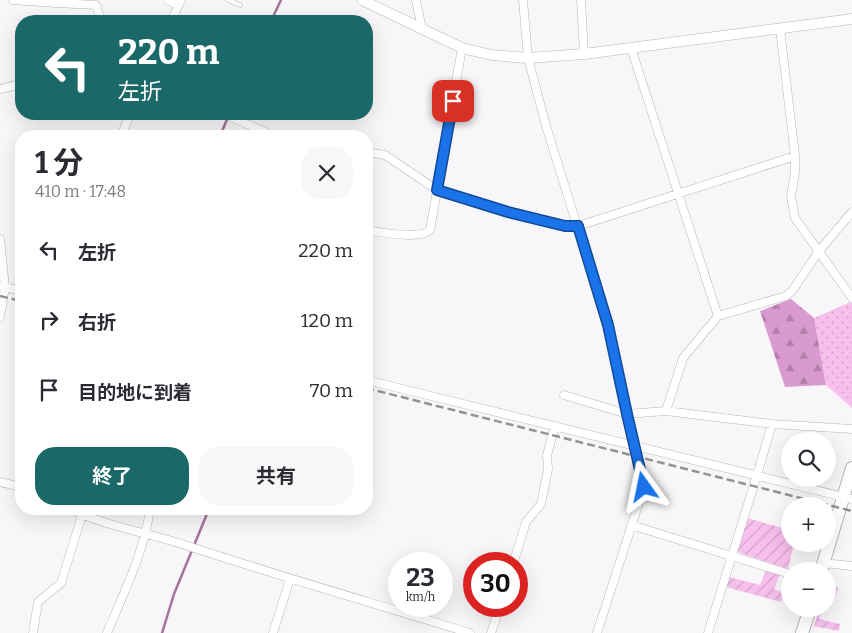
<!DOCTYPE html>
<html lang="ja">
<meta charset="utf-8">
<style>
body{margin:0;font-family:Bitter,"Noto Sans JP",serif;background:#f7f7f7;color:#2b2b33;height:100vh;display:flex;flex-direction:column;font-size:19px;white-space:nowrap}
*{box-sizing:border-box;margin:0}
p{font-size:16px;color:#7c7c81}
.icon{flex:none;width:28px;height:28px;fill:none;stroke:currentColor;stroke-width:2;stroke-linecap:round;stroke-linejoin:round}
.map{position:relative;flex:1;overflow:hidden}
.drawer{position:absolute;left:15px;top:130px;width:358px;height:385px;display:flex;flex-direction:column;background:#fff;border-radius:20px;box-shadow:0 5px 20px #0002}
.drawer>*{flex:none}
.hud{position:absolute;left:15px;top:15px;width:358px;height:105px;border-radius:20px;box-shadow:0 5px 20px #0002;background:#1a6867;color:#fff;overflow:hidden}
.tools{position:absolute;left:781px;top:432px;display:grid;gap:10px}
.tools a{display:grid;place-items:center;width:55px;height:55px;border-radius:50%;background:#fff;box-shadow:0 5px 20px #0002;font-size:25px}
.speed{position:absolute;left:388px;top:552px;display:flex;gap:10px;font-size:25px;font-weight:700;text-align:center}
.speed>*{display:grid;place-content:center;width:65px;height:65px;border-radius:50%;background:#fff;box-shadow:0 5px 20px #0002;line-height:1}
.speed small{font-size:12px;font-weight:400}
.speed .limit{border:8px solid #d22;background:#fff;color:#111}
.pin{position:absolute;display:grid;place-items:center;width:42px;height:42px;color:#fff;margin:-21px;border-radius:10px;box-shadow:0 2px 8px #0006}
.me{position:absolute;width:55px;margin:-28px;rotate:348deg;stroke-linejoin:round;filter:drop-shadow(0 0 4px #0008)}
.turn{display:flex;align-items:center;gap:18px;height:105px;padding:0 20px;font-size:22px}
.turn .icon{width:65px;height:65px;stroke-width:2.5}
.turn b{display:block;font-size:35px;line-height:42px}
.round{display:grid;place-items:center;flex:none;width:52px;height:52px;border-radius:20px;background:#f7f7f7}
.summary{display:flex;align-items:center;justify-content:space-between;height:85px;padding:0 20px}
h1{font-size:30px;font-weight:700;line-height:38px}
.primary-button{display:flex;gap:10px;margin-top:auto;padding:10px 20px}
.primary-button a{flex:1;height:58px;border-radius:20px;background:#1a6867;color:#fff;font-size:20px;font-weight:700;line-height:58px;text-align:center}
.primary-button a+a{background:#f7f7f7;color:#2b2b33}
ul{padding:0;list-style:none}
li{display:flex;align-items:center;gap:15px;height:70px;padding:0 20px}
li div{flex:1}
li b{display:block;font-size:19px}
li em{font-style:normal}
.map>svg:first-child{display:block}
</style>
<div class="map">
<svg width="852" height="633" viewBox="0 0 852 633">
<defs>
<pattern id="grass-dots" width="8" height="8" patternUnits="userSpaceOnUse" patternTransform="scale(1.25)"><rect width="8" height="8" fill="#f6bfec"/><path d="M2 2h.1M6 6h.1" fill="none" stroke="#d3a4cb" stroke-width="1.8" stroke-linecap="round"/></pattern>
<pattern id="forest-firs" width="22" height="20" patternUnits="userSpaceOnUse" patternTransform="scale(1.25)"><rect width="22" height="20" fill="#d99bcf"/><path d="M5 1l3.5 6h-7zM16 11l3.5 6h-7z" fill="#b17fa9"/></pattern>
<pattern id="garden-furrows" width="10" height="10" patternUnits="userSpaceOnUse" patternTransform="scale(1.25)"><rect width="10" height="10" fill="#f6bfec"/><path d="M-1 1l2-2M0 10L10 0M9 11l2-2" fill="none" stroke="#d3a4cb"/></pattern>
</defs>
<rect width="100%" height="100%" fill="#f9f6f9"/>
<path fill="url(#grass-dots)" d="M 851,302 L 852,304 L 852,408 L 826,385 L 814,318 Z"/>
<path fill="url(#forest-firs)" d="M 791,299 L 814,318 L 826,385 L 785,387 L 760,311 Z"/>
<path fill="url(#garden-furrows)" d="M 747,518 L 790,530 L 790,544 L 794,544 L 788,569 L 737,552 Z
M 766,570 L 780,574 L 774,589 L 784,593 L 781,602 L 726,587 L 729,577 L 760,585 Z
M 828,586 L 838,588 L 835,599 L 828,599 Z
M 819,609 L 822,609 L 819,619 L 840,624 L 839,631 L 814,626 Z"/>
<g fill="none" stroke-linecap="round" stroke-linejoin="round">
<path stroke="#a07599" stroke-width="2.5" d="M 271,21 L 281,0
M 220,136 L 228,117
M 162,633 L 174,594 L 209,509"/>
<defs>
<path id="service" d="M 228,0 L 240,5"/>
<path id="minor" d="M 13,0 L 56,3 L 57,0
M 168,0 L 178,6
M 416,0 L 422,29
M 523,0 L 528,58 L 546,126 L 608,325 L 627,414 L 644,487 L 597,633
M 581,0 L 584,54
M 56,3 L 96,5 L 101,21
M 171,21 L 181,0
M 780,29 L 795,156 L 795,172 L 791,197 L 795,218 L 852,298
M 631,48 L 718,316
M 0,89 L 21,84
M 224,114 L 274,136
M 121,136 L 130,114
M 366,152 L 385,155 L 437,190 L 508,212 L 565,226 L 578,226 L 600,219 L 795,156
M 366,230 C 380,232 421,240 430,230 L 462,48
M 0,239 L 5,287 L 0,317
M 0,286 L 21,291
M 366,380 L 852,499
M 564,395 L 627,414 L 666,411 L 772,424 L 852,429
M 666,411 L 683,358 L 718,316 L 786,296 L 792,291 L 819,251 L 852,212
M 0,482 L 21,487
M 70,509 C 103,525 143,532 179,543 C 275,575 373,603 470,633
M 631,525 L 790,574
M 823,563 L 852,566
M 513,564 L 526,522 L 541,504 L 548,469 L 547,455 L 555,426
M 33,633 L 38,602 L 61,583 L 82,515
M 107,633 C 124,592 144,553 150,509
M 273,633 L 290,579
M 491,633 L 500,606
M 708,633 L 757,475 L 772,424"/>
<path id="tertiary" d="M 362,0 L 462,48 L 491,55 L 528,58 L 584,54 L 852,19"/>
<path id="primary" d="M 821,571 L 852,468
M 802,633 L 810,609"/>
</defs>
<use href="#service" stroke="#b8b6b8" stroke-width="5"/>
<use href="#minor" stroke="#b8b6b8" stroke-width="9"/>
<use href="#tertiary" stroke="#b8b6b8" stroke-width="11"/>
<use href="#primary" stroke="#b8b6b8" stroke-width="14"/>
<use href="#service" stroke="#fff" stroke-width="4"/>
<use href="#minor" stroke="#fff" stroke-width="8"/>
<use href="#tertiary" stroke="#fff" stroke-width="10"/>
<use href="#primary" stroke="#fff" stroke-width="12"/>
<path stroke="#949294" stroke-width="2.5" stroke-dasharray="8 4" stroke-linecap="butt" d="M 0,296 L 21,301
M 366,388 L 852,511"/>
</g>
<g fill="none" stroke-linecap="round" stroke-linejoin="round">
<defs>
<path id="route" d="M 453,101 L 437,190 L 508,212 L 565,226 L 578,226 L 608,325 L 627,414 L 644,487"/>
</defs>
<use href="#route" stroke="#114b97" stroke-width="12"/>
<use href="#route" stroke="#1a73e8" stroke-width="9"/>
</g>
</svg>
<div class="tools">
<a><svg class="icon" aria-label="search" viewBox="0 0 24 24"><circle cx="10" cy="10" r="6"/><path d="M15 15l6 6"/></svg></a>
<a>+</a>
<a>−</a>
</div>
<div class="speed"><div>23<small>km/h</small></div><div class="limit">30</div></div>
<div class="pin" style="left:453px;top:101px;background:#d93025"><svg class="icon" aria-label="arrive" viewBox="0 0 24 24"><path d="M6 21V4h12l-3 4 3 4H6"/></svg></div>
<svg class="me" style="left:644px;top:487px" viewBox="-20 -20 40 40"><path d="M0-17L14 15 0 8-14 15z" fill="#1a73e8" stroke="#fff" stroke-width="4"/></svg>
<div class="hud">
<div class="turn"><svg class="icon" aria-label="left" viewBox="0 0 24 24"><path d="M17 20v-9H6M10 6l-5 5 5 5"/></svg><div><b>220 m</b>左折</div></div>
</div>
<section class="drawer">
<div class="summary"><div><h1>1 分</h1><p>410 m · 17:48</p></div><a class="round"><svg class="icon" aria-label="close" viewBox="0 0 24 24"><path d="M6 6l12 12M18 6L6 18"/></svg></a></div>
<ul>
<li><svg class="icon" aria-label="left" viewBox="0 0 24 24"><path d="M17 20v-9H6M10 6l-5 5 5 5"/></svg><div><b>左折</b></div><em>220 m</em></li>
<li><svg class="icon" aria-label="right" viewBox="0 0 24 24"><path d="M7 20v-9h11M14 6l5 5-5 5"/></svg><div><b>右折</b></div><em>120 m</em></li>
<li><svg class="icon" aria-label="arrive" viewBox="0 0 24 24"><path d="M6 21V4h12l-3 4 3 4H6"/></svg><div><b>目的地に到着</b></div><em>70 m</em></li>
</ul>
<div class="primary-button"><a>終了</a><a>共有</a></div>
</section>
</div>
